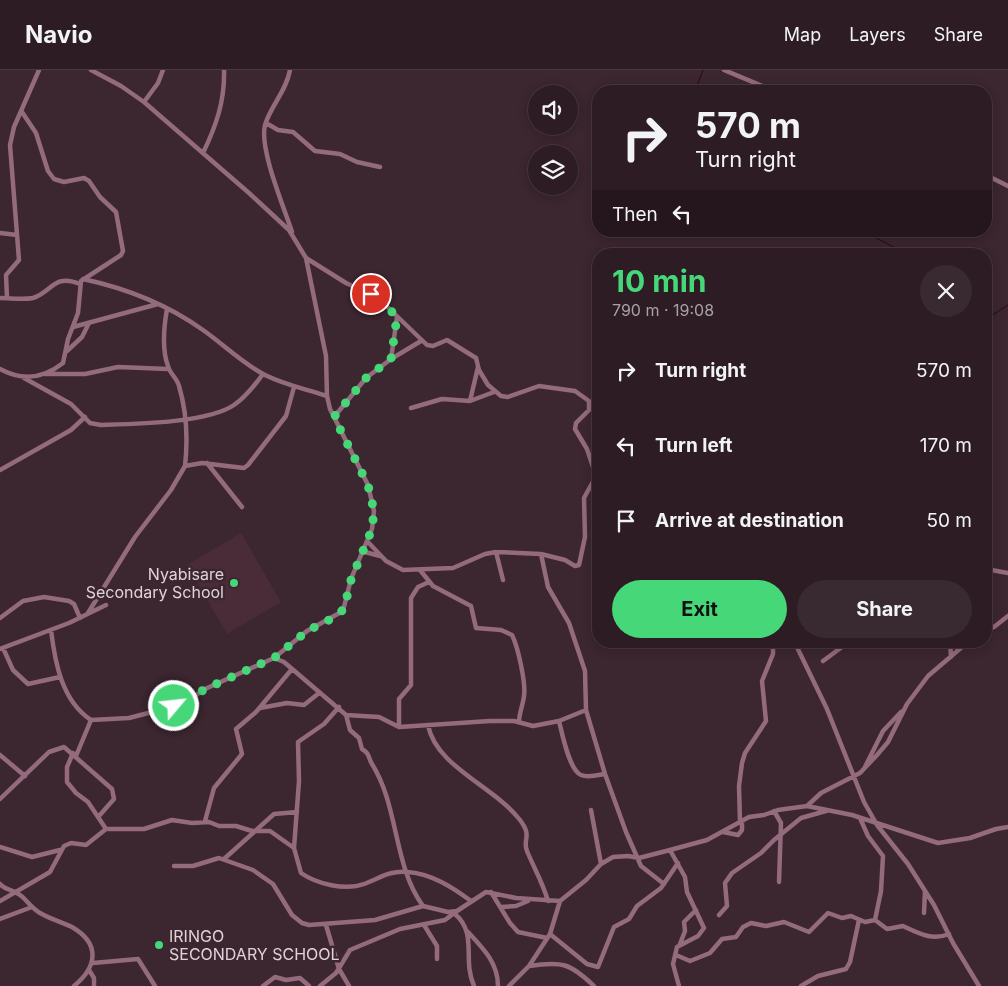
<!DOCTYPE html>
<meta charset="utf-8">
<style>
body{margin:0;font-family:Inter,sans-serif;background:#392930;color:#f1f3f6;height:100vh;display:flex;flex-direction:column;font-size:19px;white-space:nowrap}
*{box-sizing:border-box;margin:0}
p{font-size:16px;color:#a7a1a6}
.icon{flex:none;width:28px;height:28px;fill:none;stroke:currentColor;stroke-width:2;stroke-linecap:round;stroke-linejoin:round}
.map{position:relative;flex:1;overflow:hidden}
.sheet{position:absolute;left:592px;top:178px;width:400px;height:400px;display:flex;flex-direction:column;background:#2d1c23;border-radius:20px;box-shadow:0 2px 12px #0003,0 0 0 1px #483a41}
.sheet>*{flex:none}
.guide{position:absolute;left:592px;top:15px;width:400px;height:152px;border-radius:20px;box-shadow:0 2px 12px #0003,0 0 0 1px #483a41;background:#2d1c23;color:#f1f3f6;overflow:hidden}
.tools{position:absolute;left:528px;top:15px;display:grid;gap:10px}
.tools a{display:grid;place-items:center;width:50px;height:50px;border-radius:50%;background:#2d1c23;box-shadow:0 2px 12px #0003,0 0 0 1px #483a41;font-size:25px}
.pin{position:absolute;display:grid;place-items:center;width:42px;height:42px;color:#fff;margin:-21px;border:2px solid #fff;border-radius:50%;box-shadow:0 1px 5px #0007}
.me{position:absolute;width:55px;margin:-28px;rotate:62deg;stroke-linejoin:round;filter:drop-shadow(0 0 4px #0008)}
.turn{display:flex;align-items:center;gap:18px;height:105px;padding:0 20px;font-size:22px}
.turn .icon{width:65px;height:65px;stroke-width:2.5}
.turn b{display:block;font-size:35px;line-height:42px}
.then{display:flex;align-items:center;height:48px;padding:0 20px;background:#0003;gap:10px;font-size:19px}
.round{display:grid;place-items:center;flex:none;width:52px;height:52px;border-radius:26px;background:#392930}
.overview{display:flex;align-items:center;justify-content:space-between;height:85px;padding:0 20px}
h1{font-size:30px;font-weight:700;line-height:38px;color:#46d779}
.button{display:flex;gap:10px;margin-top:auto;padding:10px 20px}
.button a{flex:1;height:58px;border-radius:30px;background:#46d779;color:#111;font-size:20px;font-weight:700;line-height:58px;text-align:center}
.button a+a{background:#392930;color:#f1f3f6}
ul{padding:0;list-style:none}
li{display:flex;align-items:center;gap:15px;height:75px;padding:0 20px}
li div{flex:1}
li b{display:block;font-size:19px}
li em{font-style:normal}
header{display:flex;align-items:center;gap:30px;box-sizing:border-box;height:70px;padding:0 25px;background:#2d1c23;border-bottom:1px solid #483a41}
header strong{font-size:24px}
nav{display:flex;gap:28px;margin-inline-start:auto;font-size:18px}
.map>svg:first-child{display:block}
</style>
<header>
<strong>Navio</strong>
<nav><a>Map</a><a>Layers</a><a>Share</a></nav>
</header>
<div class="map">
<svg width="1008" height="916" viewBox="0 0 1008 916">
<rect width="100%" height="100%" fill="#3c262f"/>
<path fill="#492c38" d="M 241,463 L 281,532 L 227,564 L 187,495 Z"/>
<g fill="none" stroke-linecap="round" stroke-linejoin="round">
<path stroke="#31051c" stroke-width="1" d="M 699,21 L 696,19 L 703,0
M 863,161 L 907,184
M 986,244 L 994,244 L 1008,235"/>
<path stroke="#946b7c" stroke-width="4.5" d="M 91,0 L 121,16 L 144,32 L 249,123 L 289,160 L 306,188 L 346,213 L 378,228 L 427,275 L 433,276 L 447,270 L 476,288 L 479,300 L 488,315 L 501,326 L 508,327 L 539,316 L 575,321 L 589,331 L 589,340 L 576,353 L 575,359 L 587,379 L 596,406 L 584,428 L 585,467 L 579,495 L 575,496 L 565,490 L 541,484 L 496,482 L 485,484 L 453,498 L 403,500 L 386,491 L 367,471
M 290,0 C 286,22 271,35 265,55 C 259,79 284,137 292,162
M 724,0 L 774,21
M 144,32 L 158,13 L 163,0
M 266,53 L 278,60 L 293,62 L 315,81 L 340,84 L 357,92 L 380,97
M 203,83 C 216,56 225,31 224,0
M 986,105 L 1008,116
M 0,163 L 17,165
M 83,209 C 125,218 168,235 203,260 C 223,274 243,294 265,305 C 285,315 306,319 327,326
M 0,228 C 10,228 23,230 33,228 C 52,222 54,203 80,214
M 7,228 L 6,205 L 19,190 L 10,75 L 14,57 L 39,0
M 167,239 C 164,256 162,280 168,296 C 170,304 177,308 179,316 C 187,343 188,369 185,396
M 73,257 L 158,234
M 67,281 L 82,267 L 89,253
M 391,289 L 421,271
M 0,299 C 22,311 43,309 63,293 L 68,269 L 78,243 L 81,211 L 121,185 L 123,181 L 116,142 L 100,127 L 89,111 L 84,108 L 64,112 L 54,109 L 48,101 L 36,63 L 22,42
M 45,304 L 85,304 L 118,297 L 168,299
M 24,308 L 71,334 L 90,353 L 101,355 C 134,354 208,353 234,335 C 246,327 255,315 263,304
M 470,331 L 478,297
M 411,338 L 442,329 L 470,331 L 494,322
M 334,347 L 366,308 L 391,289 L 397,247
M 207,393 L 242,437
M 0,400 L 71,360 L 85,347
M 361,481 L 380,486
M 496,482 L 503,510
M 541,484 L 548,517 L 569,553 L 585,601 L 586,640 L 605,704 L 626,762 L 641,796 L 664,814
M 986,499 L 1008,503
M 420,500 L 433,516 L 471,536 L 476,558 L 501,560 L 512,565 C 518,577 526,613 524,626 C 523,635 519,643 519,652
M 88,543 L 135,467 L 171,420 L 185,396 L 202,393 L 244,398 L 248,395 L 286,346 L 294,317
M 0,548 L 23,531 L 44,527 L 69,531 L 74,534 L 80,548
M 986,559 L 994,557 L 1008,546
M 51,560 C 55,593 62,631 91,650 L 129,648 L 183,634 L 205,619 L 274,588 L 284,592 L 346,645 L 379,647 L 399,657 L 490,651 L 514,651 L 533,656 L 559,651 L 586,640
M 794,571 L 827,639 L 864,732 L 877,755 L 908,794 L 934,835 L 953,873 L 979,916
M 950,571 L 951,587
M 3,578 L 13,600 L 28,614 L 60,607
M 0,579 L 69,553 L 106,535
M 274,588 L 307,561 L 343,541 L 351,509 L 372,459 L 374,441 L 368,415 L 330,339 L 327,326 L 326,286 L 306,188
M 823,591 L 850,571
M 339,637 L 324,654 L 298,672 L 299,711 L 294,778 L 301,803 C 317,814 345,821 364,814 C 380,808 390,800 408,802 C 432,804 452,817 471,831
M 260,638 L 287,633 L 304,635 L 319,623
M 346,645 L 350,660 L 359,668 L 362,679 C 370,684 368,687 372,694 C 399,737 393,795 423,836
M 559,651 C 562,663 569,700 581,705 C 588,708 598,705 605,704
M 428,655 C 436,697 494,716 520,750 C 533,767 522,769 527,781 C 534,798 543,813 548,831
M 399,657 L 399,629 L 411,615 L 411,528 L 418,517 L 429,512
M 73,683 L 67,697 L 67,712 L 76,723 L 88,732 L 106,759
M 0,685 L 25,706
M 76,686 L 91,650
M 865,697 L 883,661 L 901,642
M 0,729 L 49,682 L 64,677 L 112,719 L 114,729 L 99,746
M 807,736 L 821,723 L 860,703 L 877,685 L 888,672 L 907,634 L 928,606 L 969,571
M 591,740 L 601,794
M 774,741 L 781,753 L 779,812
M 205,751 L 214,718 L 242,684 L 236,659 L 256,642 L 292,599
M 740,752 L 739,716 L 742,693 L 745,683 L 766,651 L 762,611 L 773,584 L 773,571
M 723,762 L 738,765 L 742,760 L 742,751
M 0,777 L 32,787 L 60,780
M 670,780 L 685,807 L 687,822 L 704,858 L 698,866 L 677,877 L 673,894 L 679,916
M 224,789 L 274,744 L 297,742
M 174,796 L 193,796 L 219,788 L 253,800 L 273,814 L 292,845 L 302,853 L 309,855 L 375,850 L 423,836 L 448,842 L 457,841 L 486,822 L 516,828 L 560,831
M 0,814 C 6,821 13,819 20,825 C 27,830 31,838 40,843 C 50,849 62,852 72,857 C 101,874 97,897 74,916
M 491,822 L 510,853 L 518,862 L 547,868
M 0,831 L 50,802 L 64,776 L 71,773 L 86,775 L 106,759 L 144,759 L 172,750 L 192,753 L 209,752 L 219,756 L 236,756 L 252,761 L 270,761 L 294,778
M 501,837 L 516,836 L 528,831
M 924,843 L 925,821
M 455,844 C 478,864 462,889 474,916
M 719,845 L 727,836 L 725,813 L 732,803 L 761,783 L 774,770 L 801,748 L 826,741
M 0,849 L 32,837
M 875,850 L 887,859 L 903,856 C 918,863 932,871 949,864
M 326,855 L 339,899 L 349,916
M 424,855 L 437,876 L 437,889
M 468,862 C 483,878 498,893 498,916
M 550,864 L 587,894 L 598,897 L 614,857 L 629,849 L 637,836 L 661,818 L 678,793
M 680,874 L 685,861 L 684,852 L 696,840
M 676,885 L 690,891 L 710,883 L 722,869 L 736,867 L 743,857 L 751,853 L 766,856 L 784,852 L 809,862 L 828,843 L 842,848 L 851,846 L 865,852 L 875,850 L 881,821 L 883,786 L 868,766 L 860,748
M 93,893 L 138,889 L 155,916
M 529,896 C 562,891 570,893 594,916
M 89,900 L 94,908 L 94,916
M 263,916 L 275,907 L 286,910 L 300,908 L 309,916
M 320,916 L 336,903 L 350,880 L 400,859 L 445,850 L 457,841
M 509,916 L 529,896 L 550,864 L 560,831 L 586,810 L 601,794 L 613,787 L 628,786 L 639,788 L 670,780 L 707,770 L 749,747 L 764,745 L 778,740 L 807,736 L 852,745 L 938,773 L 970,768 L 996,759 L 1008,757
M 801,916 L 818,906 L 846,899 L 850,892 L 859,850"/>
</g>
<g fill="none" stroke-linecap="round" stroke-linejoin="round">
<path stroke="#46d779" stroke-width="9" stroke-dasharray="0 16.2" d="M 174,636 L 182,634 L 205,619 L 274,588 L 307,561 L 333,548 L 344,539 L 351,510 L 372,459 L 374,441 L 368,415 L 334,347 L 366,308 L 391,289 L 397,247 L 381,231 L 371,224"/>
</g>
<g fill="#46d779" stroke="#3c262f" stroke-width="2">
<circle cx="234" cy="513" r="5"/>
<circle cx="159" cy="875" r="5"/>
</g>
<g text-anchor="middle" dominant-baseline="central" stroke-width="5" stroke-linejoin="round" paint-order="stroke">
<g font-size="16" fill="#e1d2d8" stroke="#3c262f" text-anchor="end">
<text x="224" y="504">Nyabisare<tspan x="224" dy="18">Secondary School</tspan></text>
<text x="169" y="866" text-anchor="start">IRINGO<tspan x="169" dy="18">SECONDARY SCHOOL</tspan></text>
</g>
</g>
</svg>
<div class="tools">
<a><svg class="icon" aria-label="sound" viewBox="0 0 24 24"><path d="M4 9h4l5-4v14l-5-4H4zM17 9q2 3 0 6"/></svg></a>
<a><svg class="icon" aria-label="layers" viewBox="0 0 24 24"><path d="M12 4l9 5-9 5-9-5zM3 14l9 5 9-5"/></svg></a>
</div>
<div class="pin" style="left:371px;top:224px;background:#d93025"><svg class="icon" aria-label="arrive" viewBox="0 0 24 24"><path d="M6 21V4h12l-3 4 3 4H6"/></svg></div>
<svg class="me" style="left:174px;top:636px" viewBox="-20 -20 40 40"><circle r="17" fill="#46d779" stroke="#fff" stroke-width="3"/><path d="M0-11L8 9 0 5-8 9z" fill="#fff"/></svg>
<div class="guide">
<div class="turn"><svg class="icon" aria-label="right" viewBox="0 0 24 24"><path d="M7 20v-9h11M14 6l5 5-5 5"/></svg><div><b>570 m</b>Turn right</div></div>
<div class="then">Then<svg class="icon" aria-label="left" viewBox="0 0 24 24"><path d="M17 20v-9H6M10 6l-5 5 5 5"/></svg></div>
</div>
<section class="sheet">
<div class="overview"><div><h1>10 min</h1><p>790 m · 19:08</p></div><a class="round"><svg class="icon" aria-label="close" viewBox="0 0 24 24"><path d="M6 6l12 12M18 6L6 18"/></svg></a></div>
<ul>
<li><svg class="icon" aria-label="right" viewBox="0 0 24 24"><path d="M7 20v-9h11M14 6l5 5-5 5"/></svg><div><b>Turn right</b></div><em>570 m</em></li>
<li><svg class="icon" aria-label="left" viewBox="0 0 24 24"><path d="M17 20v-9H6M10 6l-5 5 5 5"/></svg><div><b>Turn left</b></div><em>170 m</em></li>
<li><svg class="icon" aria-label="arrive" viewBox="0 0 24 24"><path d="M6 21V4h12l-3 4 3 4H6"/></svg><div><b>Arrive at destination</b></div><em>50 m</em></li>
</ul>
<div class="button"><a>Exit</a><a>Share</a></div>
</section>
</div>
